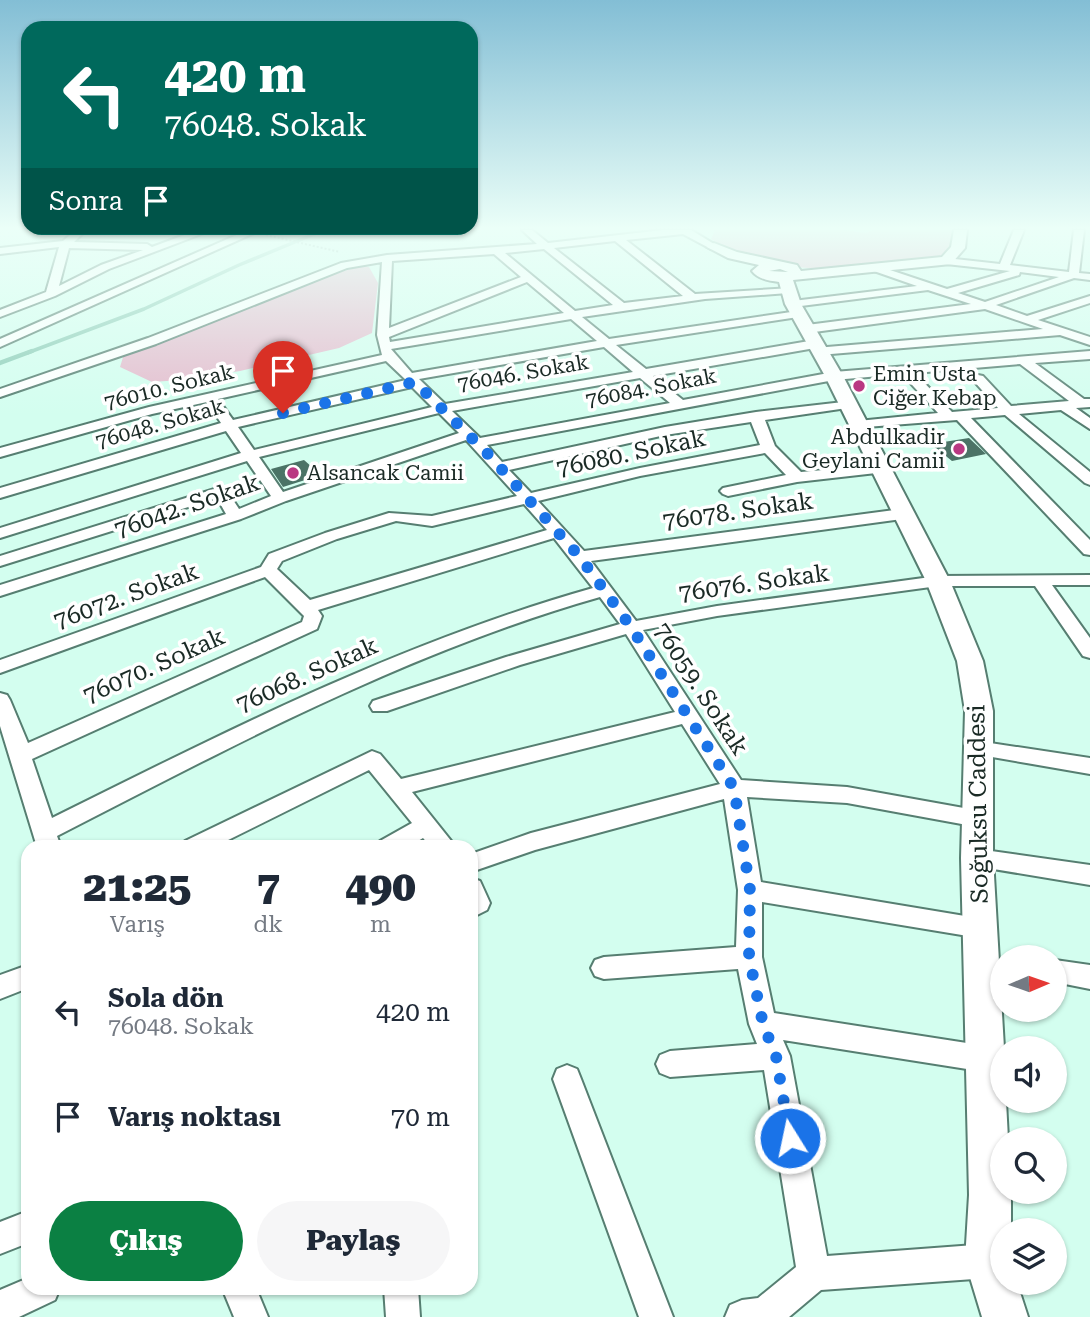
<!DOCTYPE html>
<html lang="tr">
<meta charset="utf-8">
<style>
body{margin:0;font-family:"Roboto Serif",serif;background:#f6f6f7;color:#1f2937;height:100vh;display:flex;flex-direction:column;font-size:26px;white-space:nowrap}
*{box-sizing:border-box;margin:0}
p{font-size:23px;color:#747a83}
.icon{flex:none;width:38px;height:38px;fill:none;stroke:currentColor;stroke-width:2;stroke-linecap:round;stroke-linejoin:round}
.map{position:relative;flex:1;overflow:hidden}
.side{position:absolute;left:21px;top:840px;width:457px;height:455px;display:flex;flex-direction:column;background:#fff;border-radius:21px;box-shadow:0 2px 5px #0004}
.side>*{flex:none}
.top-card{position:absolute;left:21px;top:21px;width:457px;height:214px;border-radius:21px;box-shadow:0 2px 5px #0004;background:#00695c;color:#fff;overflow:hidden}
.needle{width:46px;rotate:88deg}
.fabs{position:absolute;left:990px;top:945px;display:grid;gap:14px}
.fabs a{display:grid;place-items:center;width:77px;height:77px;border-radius:50%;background:#fff;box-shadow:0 2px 5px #0004;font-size:35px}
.pin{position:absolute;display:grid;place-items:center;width:60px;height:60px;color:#fff;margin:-72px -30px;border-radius:50% 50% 50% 0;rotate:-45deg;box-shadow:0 0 7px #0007}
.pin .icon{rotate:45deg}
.me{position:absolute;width:77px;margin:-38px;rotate:350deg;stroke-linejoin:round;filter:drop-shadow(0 0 5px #0008)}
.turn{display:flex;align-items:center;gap:24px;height:147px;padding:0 28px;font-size:32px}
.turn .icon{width:91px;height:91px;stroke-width:2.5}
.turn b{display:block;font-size:49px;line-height:60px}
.then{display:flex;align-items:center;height:66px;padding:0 28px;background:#0003;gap:14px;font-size:26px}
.eta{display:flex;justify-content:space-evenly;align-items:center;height:119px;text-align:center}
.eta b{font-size:42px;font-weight:800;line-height:49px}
.action{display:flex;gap:14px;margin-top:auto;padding:14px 28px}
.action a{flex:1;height:80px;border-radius:42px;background:#0b8043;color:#fff;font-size:28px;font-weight:800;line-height:80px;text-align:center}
.action a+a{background:#f6f6f7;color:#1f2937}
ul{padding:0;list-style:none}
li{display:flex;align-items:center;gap:21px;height:105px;padding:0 28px}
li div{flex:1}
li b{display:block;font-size:26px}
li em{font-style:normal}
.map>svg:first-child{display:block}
</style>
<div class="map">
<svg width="1090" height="1317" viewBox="0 0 1090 1317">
<rect width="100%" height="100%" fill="#d3feef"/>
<path fill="#e4bbcd" d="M 715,230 L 843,230 L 866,233 L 873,230 L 956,230 L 956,243 L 942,259 C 866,266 779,284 711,239 Z
M 362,266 L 369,267 L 378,283 L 372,333 L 339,348 L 240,371 L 181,380 L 152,382 L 120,367 L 124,354 L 218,320 L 318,278 Z"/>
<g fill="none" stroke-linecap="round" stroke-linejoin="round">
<path stroke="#8dcdb8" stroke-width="3.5" d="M 27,353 L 144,309 L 239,265 L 324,230"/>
<path stroke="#8dcdb8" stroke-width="4.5" d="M 0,363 L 32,351"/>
</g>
<path fill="#4b7366" d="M 969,438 L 986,454 L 952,461 L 931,444 Z
M 304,460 L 321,475 L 283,487 L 271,469 Z"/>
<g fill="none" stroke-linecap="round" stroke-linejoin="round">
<defs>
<path id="street" d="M 76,230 L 86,230 L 74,242 L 147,244 L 152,247 L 198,230 L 212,230 L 109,269 L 55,296 L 0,317 L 0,310 L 46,292 L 59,247 L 0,254 L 0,248 L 63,241 ZM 69,248 L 143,250 L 101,265 L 59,286 Z
M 248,230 L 261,230 L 0,347 L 0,339 Z
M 522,230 L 532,230 L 548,243 L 663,230 L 691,230 L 719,247 L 711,249 L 683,234 L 626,240 L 695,294 L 792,288 L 792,292 L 788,293 L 705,299 L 582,317 L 609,339 L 798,311 L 804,314 L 798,317 L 616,345 L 646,369 L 815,340 L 821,344 L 815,348 L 653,376 L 683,400 L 834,372 L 1090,351 L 1090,359 L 1035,363 L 1084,399 L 1090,399 L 1090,407 L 1076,408 L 1090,418 L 1090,429 L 1061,410 L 1019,414 L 1090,472 L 1090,485 L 1085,483 L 1005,415 L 971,418 L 1090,540 L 1090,555 L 1084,554 L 957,420 L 853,428 L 853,422 L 858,421 L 938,413 L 902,374 L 834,380 L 487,445 L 502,462 L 665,427 L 756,412 L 852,401 L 854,404 L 847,408 L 765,420 L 775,446 L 801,472 L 880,465 L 887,469 L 885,472 L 797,482 L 728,496 L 723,494 L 720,491 L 723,488 L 786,475 L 765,453 L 640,476 L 538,501 L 584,551 L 902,509 L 910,514 L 902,519 L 591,561 L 636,621 L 717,606 L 938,576 L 1090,575 L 1090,585 L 1052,585 L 1090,638 L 1090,658 L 1083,656 L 1035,586 L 938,586 L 717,616 L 643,630 L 741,780 L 847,787 L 986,812 L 989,818 L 986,824 L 978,827 L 847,803 L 747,797 L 761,882 L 989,920 L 993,927 L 989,934 L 980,938 L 762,902 L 762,957 L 774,1013 L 986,1046 L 996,1050 L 1000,1059 L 996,1068 L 986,1072 L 783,1040 L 790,1056 L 827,1256 L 988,1244 L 1000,1249 L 1003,1257 L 1000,1273 L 988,1278 L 821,1290 L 789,1317 L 725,1317 L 730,1305 L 742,1300 L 758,1298 L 796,1267 L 764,1070 L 670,1077 L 660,1073 L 656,1064 L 660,1055 L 670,1051 L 757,1044 L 749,1024 L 738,969 L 604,979 L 595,976 L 591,968 L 595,960 L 604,957 L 736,947 L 738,890 L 724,799 L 535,850 L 471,872 L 471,854 L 531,833 L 720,784 L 682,724 L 412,792 L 456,847 L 431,847 L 423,838 L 408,847 L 376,847 L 380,841 L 412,823 L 369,770 L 214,847 L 181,847 L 185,841 L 372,751 L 380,754 L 401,779 L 675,712 L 626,634 L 520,665 L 387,711 L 373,711 L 370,706 L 373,701 L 506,657 L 620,624 L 600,597 C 410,651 232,746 57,836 L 61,847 L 37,847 L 0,726 L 0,693 L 7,695 L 10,700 L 28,743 L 302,622 L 304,616 L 265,577 L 0,673 L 0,660 L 261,567 L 269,554 L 325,533 L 389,513 L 432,516 L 517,496 L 466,440 L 286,501 L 241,519 L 0,596 L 0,585 L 226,514 L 217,498 L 0,566 L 0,556 L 221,487 L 226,489 L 239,509 L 271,496 L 247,461 L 0,538 L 0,528 L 241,453 L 226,431 L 0,498 L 0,488 L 221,423 L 207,402 L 152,414 L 0,457 L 0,448 L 149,407 L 382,355 L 377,335 L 382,262 L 347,268 L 156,344 L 0,397 L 0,389 L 148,338 L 341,263 L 387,255 L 537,244 ZM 615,241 L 683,296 L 624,303 L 554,248 ZM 544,249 L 613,305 L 575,311 L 505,253 ZM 494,254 L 521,277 L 389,328 L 392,261 ZM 527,282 L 564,313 L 390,342 L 389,337 ZM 571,319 L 597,341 L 412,373 L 391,349 ZM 604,347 L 633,372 L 445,404 L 419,379 ZM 386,361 L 406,380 L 233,420 L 218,399 ZM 1020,364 L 1069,401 L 1011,406 L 983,376 L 978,375 L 972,379 L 998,408 L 952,412 L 915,373 ZM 640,378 L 670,403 L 480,438 L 452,411 ZM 412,387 L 432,407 L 254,450 L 238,427 ZM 439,413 L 459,433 L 283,492 L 259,457 ZM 751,422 L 760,445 L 640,468 L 531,493 L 509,470 L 665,435 ZM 524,504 L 547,530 L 310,600 L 277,569 L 282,561 L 337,539 L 396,521 L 432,526 ZM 554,538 L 593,588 C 404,641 227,731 52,818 L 32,759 L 317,629 L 322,616 L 318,610 Z
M 1014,230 L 1024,230 L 1010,265 L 1069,272 L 1074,230 L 1084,230 L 1079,273 L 1090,274 L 1090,280 L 1074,278 L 996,305 L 1027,316 L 1090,296 L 1090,303 L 1038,320 L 1090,337 L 1090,345 L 1060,335 L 819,355 L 815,354 L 815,348 L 1043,329 L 985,309 L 807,333 L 801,329 L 807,325 L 971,304 L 928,290 L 793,307 L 787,304 L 793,301 L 917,286 L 874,271 L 873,269 L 878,266 L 947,289 L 1010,271 L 946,264 L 941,261 L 946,258 L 1000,264 ZM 1020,272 L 1059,277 L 985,302 L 958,293 L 1019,275 Z
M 977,741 L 1090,758 L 1090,774 L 969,753 L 966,748 L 969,743 Z
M 977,849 L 1090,865 L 1090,885 L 969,865 L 965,858 L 969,851 Z
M 471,878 L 480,881 L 490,903 L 487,910 L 471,918 Z
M 1055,960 L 1090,965 L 1090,989 L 1055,982 Z
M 28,965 L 28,988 L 0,999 L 0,975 Z
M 567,1065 L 577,1069 L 581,1079 L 673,1317 L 639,1317 L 553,1079 L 557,1069 Z
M 28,1211 L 28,1243 L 0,1254 L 0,1222 Z
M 28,1278 L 28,1288 L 60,1288 L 55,1300 L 19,1317 L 0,1317 L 0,1290 Z
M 222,1288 L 256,1288 L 268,1317 L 234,1317 Z
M 384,1288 L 418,1288 L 420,1317 L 386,1317 Z"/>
<path id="secondary" d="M 954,230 L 967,230 L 965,248 L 951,264 L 793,280 L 801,304 L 843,376 L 950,581 L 983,661 L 993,711 L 993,858 L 1004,1048 L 1003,1101 L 1006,1101 L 1008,1139 L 1003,1139 L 1003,1192 L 1011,1192 L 1011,1230 L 1003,1230 L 1003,1283 L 1017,1283 L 1028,1317 L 982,1317 L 965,1261 L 969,1195 L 961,858 L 965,711 L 957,661 L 926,581 L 825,376 L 785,304 L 779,282 C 769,281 758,279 752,271 L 759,265 L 728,258 L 707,247 L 714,243 L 737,252 L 797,265 L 801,271 L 942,257 L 951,247 ZM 780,269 L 788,272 L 769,271 Z"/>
</defs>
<use href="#street" stroke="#567e71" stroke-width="4"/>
<use href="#secondary" stroke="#567e71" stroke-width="4"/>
<path stroke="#94b6ab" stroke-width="2" stroke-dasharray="2 2" stroke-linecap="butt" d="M 266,235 L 340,252"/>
<use href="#street" fill="#fff" fill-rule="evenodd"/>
<use href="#secondary" fill="#fff" fill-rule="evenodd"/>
</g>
<linearGradient id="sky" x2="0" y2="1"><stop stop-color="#83bed5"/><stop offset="0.55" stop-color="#ebfff8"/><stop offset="1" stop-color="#ebfff8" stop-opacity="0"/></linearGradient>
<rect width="1090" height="415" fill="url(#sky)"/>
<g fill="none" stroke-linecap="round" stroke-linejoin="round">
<path stroke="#1a73e8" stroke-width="12" stroke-dasharray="0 21.6" d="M 283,413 L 415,382 L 489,455 L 580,557 L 631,627 L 734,788 L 750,890 L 749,957 L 763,1024 L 776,1056 L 790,1138"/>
</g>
<g fill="#b93882" stroke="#fff" stroke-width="2.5">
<circle cx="859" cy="386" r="7"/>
<circle cx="959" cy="449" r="7"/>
<circle cx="293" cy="473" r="7"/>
</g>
<g text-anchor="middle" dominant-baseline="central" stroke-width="7" stroke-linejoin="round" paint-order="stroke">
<g font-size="21" fill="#1a2a25" stroke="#fff">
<text transform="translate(523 373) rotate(-10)">76046. Sokak</text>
<text transform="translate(169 387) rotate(-14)">76010. Sokak</text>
<text transform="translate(651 388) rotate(-11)">76084. Sokak</text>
<text transform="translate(160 424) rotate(-16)">76048. Sokak</text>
</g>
<g font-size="21" fill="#1a2a25" stroke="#fff" text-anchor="start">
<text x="873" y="374">Emin Usta<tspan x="873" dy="24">Ciğer Kebap</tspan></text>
<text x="945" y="437" text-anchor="end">Abdulkadir<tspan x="945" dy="24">Geylani Camii</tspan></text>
<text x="307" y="473">Alsancak Camii</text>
</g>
<g font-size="24" fill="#1a2a25" stroke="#fff">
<text transform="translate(631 453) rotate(-12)">76080. Sokak</text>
<text transform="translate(187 506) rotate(-19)">76042. Sokak</text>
<text transform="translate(738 511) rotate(-8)">76078. Sokak</text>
<text transform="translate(754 583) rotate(-8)">76076. Sokak</text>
<text transform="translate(126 596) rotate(-20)">76072. Sokak</text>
<text transform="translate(154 666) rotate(-24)">76070. Sokak</text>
<text transform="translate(307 675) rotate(-24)">76068. Sokak</text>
<text transform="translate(701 689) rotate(57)">76059. Sokak</text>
<text transform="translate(978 804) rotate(-91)">Soğuksu Caddesi</text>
</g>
</g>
</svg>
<div class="fabs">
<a><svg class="needle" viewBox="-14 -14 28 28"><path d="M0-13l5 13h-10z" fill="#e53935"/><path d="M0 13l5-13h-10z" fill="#747a83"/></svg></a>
<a><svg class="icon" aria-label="sound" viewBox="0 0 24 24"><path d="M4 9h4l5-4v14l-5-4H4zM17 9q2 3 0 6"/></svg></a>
<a><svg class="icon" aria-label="search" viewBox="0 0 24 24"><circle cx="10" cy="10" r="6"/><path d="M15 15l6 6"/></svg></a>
<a><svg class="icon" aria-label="layers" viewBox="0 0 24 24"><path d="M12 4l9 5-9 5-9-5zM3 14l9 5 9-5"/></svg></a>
</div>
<div class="pin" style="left:283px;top:413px;background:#d93025"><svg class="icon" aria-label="arrive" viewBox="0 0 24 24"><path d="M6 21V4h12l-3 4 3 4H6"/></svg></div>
<svg class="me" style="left:790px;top:1138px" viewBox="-20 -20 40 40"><circle r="17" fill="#1a73e8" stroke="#fff" stroke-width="3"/><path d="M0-11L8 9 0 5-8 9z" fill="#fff"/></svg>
<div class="top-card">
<div class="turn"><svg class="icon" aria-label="left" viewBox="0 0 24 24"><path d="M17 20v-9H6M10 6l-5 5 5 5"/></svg><div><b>420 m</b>76048. Sokak</div></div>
<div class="then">Sonra<svg class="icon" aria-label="arrive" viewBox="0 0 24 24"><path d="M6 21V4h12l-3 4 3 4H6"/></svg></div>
</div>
<section class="side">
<div class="eta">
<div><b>21:25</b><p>Varış</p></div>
<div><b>7</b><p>dk</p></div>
<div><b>490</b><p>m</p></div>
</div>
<ul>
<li><svg class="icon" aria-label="left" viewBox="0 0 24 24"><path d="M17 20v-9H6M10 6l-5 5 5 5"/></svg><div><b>Sola dön</b><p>76048. Sokak</p></div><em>420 m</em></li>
<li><svg class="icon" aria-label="arrive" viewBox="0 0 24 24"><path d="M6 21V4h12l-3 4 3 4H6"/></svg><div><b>Varış noktası</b></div><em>70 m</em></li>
</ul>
<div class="action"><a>Çıkış</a><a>Paylaş</a></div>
</section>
</div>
